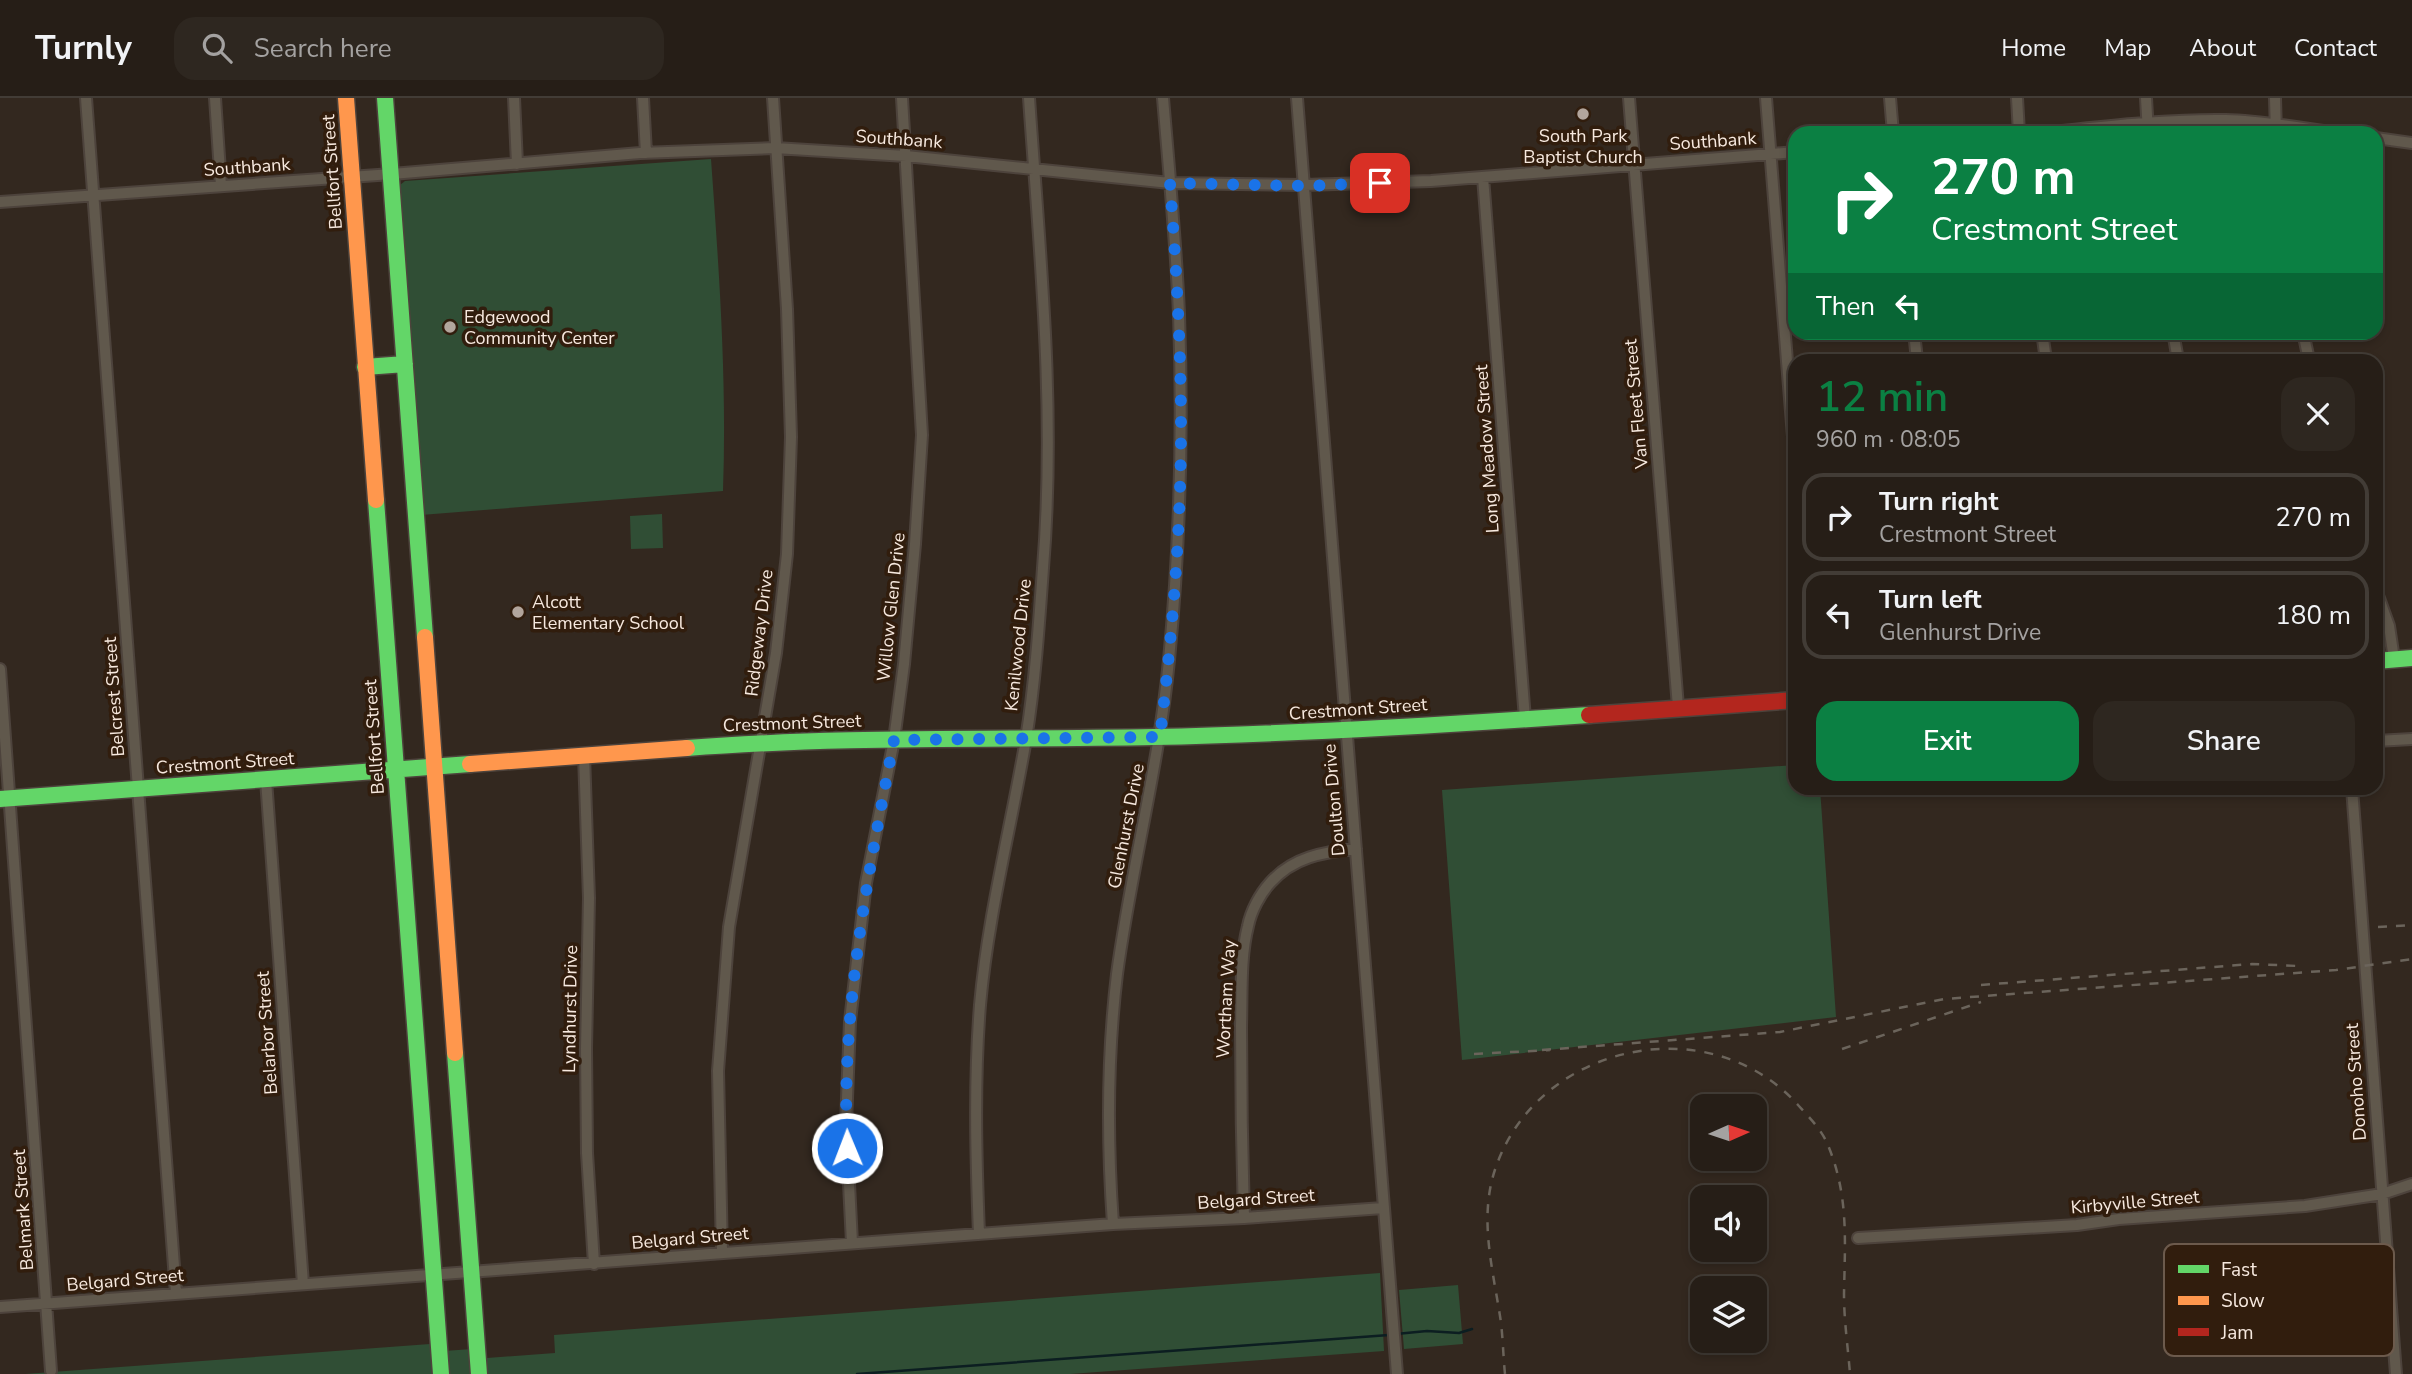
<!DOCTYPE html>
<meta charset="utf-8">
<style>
body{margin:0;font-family:"Nunito Sans",sans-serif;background:#2e2720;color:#f1f3f6;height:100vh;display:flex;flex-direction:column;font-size:26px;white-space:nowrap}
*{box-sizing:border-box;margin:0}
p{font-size:23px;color:#a4a2a1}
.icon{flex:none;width:38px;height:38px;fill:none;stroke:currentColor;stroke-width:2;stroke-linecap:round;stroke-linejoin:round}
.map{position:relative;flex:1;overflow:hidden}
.sheet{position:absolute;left:1788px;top:256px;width:595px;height:441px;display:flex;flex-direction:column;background:#261e17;border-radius:21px;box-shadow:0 4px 10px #0003,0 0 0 2px #423c36}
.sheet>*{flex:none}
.guide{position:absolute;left:1788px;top:28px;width:595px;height:214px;border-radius:21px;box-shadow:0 4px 10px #0003,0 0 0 2px #423c36;background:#0b8043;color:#fff;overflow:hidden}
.needle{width:46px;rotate:87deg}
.tools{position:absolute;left:1690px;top:996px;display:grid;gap:14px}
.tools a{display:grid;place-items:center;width:77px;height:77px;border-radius:14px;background:#261e17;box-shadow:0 4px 10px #0003,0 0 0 2px #423c36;font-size:35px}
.pin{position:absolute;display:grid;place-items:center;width:60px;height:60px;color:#fff;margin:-30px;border-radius:14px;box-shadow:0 4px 10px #0006}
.me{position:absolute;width:77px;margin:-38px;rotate:359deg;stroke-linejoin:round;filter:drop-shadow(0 0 5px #0008)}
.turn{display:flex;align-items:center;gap:24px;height:147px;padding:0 28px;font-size:32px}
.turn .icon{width:91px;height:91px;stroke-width:2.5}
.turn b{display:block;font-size:49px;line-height:60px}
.then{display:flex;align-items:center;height:66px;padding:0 28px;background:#0003;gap:14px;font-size:26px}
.round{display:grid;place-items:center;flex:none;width:74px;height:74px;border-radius:21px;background:#2e2720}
.overview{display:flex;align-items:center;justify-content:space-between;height:119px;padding:0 28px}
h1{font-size:42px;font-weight:600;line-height:52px;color:#0b8043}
.button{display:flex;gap:14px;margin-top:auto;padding:14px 28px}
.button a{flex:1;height:80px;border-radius:21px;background:#0b8043;color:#fff;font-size:28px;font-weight:600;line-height:80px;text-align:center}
.button a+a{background:#2e2720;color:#f1f3f6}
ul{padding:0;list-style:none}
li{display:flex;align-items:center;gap:21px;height:88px;margin:0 14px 10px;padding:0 14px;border:4px solid #423c36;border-radius:21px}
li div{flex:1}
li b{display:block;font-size:26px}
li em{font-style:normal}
header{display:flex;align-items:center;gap:42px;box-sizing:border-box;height:98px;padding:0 35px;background:#261e17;border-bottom:2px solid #423c36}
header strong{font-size:33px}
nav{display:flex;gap:38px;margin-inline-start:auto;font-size:24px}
.search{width:490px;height:63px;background:#2e2720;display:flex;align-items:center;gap:18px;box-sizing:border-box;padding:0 24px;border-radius:21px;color:#a4a2a1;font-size:26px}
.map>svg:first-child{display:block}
</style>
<header>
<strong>Turnly</strong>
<div class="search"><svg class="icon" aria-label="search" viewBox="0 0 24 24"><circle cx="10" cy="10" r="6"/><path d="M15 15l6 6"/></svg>Search here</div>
<nav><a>Home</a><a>Map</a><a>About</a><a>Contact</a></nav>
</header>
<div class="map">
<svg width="2412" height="1276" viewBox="0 0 2412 1276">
<rect width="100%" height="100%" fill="#33281f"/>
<path fill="#304e35" d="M 711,61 C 719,172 727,281 723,393 L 421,417 L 400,87 L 405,83 Z
M 662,416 L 663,450 L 631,451 L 630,418 Z
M 1795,667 L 1796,690 L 1820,690 L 1836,919 L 1462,962 L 1442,692 Z
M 1380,1175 L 1384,1253 L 1070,1276 L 487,1276 L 487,1260 L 555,1255 L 554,1237 Z
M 1458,1187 L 1463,1246 L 1404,1251 L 1399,1192 Z
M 430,1246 L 432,1276 L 25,1276 Z
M 472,1251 L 474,1276 L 446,1276 L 444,1253 Z"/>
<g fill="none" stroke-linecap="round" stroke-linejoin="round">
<path stroke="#0c1e21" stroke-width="2.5" d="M 1396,1236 L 1427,1233 L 1459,1235 L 1472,1231
M 857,1276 L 1389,1237"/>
<defs>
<path id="street" d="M 86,0 L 176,1195
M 215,0 L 221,88
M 514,0 L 517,66
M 643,0 L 646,55
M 1297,0 L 1397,1276
M 1629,0 L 1678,609
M 1766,0 L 1796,376
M 1890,0 L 1893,35
M 2017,0 L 2019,35
M 2146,0 L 2148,35
M 2275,0 L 2276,35
M 2042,35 C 2103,29 2164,21 2226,22 C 2263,23 2301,30 2338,35
M 2376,40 L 2412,45
M 1483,79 L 1525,621
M 0,104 L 392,76 L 640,55 L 775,50 L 906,58 L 1170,85 L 1304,87 L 1431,83 L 1796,54
M 1914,234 L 1917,262
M 2042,234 L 2046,262
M 2173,234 L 2178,262
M 2303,234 L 2309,262
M 2376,492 L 2389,528 L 2394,561
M 0,571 L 51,1273
M 2376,643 L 2412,641
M 584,657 L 589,800 L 586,951 L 587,1055 L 594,1166
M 266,682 L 303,1186
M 2352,690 L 2396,1276
M 1244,1120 C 1242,1056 1241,992 1241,928 C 1242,896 1240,859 1248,828 C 1251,813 1260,796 1270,785 C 1293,759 1323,754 1356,751
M 1113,1126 C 1107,1042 1107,959 1117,876 C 1131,771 1159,668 1169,562 C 1180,447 1183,331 1179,216 C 1176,144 1169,72 1163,0
M 979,1136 C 976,1059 974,983 980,907 C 988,817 1011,729 1026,641 C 1035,585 1039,527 1043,470 C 1056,313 1040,157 1029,0
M 1858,1140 L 2077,1127 L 2119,1121 L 2305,1108 L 2382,1096 L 2412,1086
M 852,1145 L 846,1026 L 850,923 L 866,785 L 894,642 L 904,566 L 915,446 L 922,337 L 902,0
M 722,1155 L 718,973 L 729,829 L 776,555 L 787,456 L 791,339 L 787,211 L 773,0
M 0,1209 L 1113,1126 L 1244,1120 L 1383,1110"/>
<path id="fast" d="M 385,0 L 425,539
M 365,269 L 405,266
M 376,402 L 441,1276
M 2376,563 L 2412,560
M 687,650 C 843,638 999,642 1154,639 C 1299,636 1444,627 1589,617
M 0,701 L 470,666
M 455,955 L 479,1276"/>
<path id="slow" d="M 346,0 L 376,402
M 425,539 L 455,955
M 470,666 L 687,650"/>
<path id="jam" d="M 1589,617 L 1796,602"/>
</defs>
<use href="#street" stroke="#4d433c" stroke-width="14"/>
<use href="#fast" stroke="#4d433c" stroke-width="19"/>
<use href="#slow" stroke="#4d433c" stroke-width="19"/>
<use href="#jam" stroke="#4d433c" stroke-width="19"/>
<use href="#street" stroke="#60584c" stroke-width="10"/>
<use href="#fast" stroke="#63d668" stroke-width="16"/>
<use href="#slow" stroke="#ff974d" stroke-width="16"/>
<use href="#jam" stroke="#b3261e" stroke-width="16"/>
<path stroke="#6b645b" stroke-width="2.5" stroke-dasharray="9 9" stroke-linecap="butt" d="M 2378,829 L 2412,827
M 1981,887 L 2252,866 L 2298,868
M 1842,951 L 1981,904
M 1542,952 L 1780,934 L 1944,901 L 2336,872 L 2412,861
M 1474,956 L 1550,952
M 1505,1276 C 1503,1257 1503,1237 1500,1218 C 1492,1167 1478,1116 1497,1066 C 1542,944 1711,910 1798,1007 C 1808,1018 1821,1031 1827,1045 C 1849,1096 1845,1142 1844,1196 C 1844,1223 1848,1250 1850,1276"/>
</g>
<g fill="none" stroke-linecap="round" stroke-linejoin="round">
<path stroke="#1a73e8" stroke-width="12" stroke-dasharray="0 21.6" d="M 847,1050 C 841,912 868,777 894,642 L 1160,639 C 1172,537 1181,434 1181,330 C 1181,248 1176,166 1170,85 L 1304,88 L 1380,85"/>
</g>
<g fill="#b2a59c" stroke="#311d0d" stroke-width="2.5">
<circle cx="1583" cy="16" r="7"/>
<circle cx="450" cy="229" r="7"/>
<circle cx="518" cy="514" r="7"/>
</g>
<g text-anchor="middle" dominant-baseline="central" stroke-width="7" stroke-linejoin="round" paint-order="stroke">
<g font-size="18" fill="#f7e9df" stroke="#311d0d" text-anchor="start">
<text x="1583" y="38" text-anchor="middle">South Park<tspan x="1583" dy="21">Baptist Church</tspan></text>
<text x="464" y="219">Edgewood<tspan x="464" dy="21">Community Center</tspan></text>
<text x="532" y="504">Alcott<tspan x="532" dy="21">Elementary School</tspan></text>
</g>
<g font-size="18" fill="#f7e9df" stroke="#311d0d">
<text transform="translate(899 41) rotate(4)">Southbank</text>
<text transform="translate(1713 43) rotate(-4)">Southbank</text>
<text transform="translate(247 69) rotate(-4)">Southbank</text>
<text transform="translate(332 74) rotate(-94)">Bellfort Street</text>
<text transform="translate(1636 306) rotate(-95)">Van Fleet Street</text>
<text transform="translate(1487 351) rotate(-94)">Long Meadow Street</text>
<text transform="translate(891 509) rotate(-84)">Willow Glen Drive</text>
<text transform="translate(759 535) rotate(-83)">Ridgeway Drive</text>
<text transform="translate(1018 547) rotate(-84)">Kenilwood Drive</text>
<text transform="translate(114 599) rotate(-94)">Belcrest Street</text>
<text transform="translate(1358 611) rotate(-4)">Crestmont Street</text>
<text transform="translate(792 625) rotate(-2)">Crestmont Street</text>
<text transform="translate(374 639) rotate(-94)">Bellfort Street</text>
<text transform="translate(225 665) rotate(-4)">Crestmont Street</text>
<text transform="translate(1334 702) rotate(-95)">Doulton Drive</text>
<text transform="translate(1126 728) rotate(-79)">Glenhurst Drive</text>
<text transform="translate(1226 901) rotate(-87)">Wortham Way</text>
<text transform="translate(570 911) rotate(-89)">Lyndhurst Drive</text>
<text transform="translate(267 935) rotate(-94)">Belarbor Street</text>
<text transform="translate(2356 984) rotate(-94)">Donoho Street</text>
<text transform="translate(1256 1101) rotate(-4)">Belgard Street</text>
<text transform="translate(2135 1104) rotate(-5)">Kirbyville Street</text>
<text transform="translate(23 1112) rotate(-94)">Belmark Street</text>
<text transform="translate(690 1140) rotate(-5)">Belgard Street</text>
<text transform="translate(125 1182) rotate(-5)">Belgard Street</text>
</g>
</g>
<rect x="2164" y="1146" width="230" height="112" rx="10" fill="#311d0d" stroke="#6c5a4c" stroke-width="2"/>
<rect x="2178" y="1167" width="31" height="8" fill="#63d668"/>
<rect x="2178" y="1198" width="31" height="9" fill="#ff974d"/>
<rect x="2178" y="1230" width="31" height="8" fill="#b3261e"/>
<g font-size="19" fill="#f7e9df">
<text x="2221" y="1178">Fast</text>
<text x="2221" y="1209">Slow</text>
<text x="2221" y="1241">Jam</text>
</g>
</svg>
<div class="tools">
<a><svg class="needle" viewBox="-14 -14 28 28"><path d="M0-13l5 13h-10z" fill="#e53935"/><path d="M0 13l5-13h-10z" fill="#a4a2a1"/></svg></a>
<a><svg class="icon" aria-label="sound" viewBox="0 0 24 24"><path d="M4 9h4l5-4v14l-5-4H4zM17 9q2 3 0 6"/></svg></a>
<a><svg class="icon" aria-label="layers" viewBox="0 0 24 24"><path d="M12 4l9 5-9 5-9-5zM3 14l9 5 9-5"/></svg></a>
</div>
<div class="pin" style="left:1380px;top:85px;background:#d93025"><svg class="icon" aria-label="arrive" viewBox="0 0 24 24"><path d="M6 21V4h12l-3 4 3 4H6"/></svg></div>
<svg class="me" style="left:847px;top:1050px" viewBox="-20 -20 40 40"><circle r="17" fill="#1a73e8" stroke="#fff" stroke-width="3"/><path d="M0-11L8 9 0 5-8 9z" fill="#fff"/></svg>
<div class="guide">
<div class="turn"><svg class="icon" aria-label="right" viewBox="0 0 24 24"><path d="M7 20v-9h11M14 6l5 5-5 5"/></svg><div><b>270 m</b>Crestmont Street</div></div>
<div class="then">Then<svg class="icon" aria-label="left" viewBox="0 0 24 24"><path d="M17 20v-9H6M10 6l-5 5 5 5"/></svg></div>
</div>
<section class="sheet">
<div class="overview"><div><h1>12 min</h1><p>960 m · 08:05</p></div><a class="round"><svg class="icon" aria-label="close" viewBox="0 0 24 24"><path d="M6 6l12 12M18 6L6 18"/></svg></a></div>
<ul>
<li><svg class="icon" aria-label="right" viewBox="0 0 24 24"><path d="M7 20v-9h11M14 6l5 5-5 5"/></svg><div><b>Turn right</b><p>Crestmont Street</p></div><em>270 m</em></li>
<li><svg class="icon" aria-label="left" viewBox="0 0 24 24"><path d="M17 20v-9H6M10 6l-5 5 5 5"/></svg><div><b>Turn left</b><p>Glenhurst Drive</p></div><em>180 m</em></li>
</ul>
<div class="button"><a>Exit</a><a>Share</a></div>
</section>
</div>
